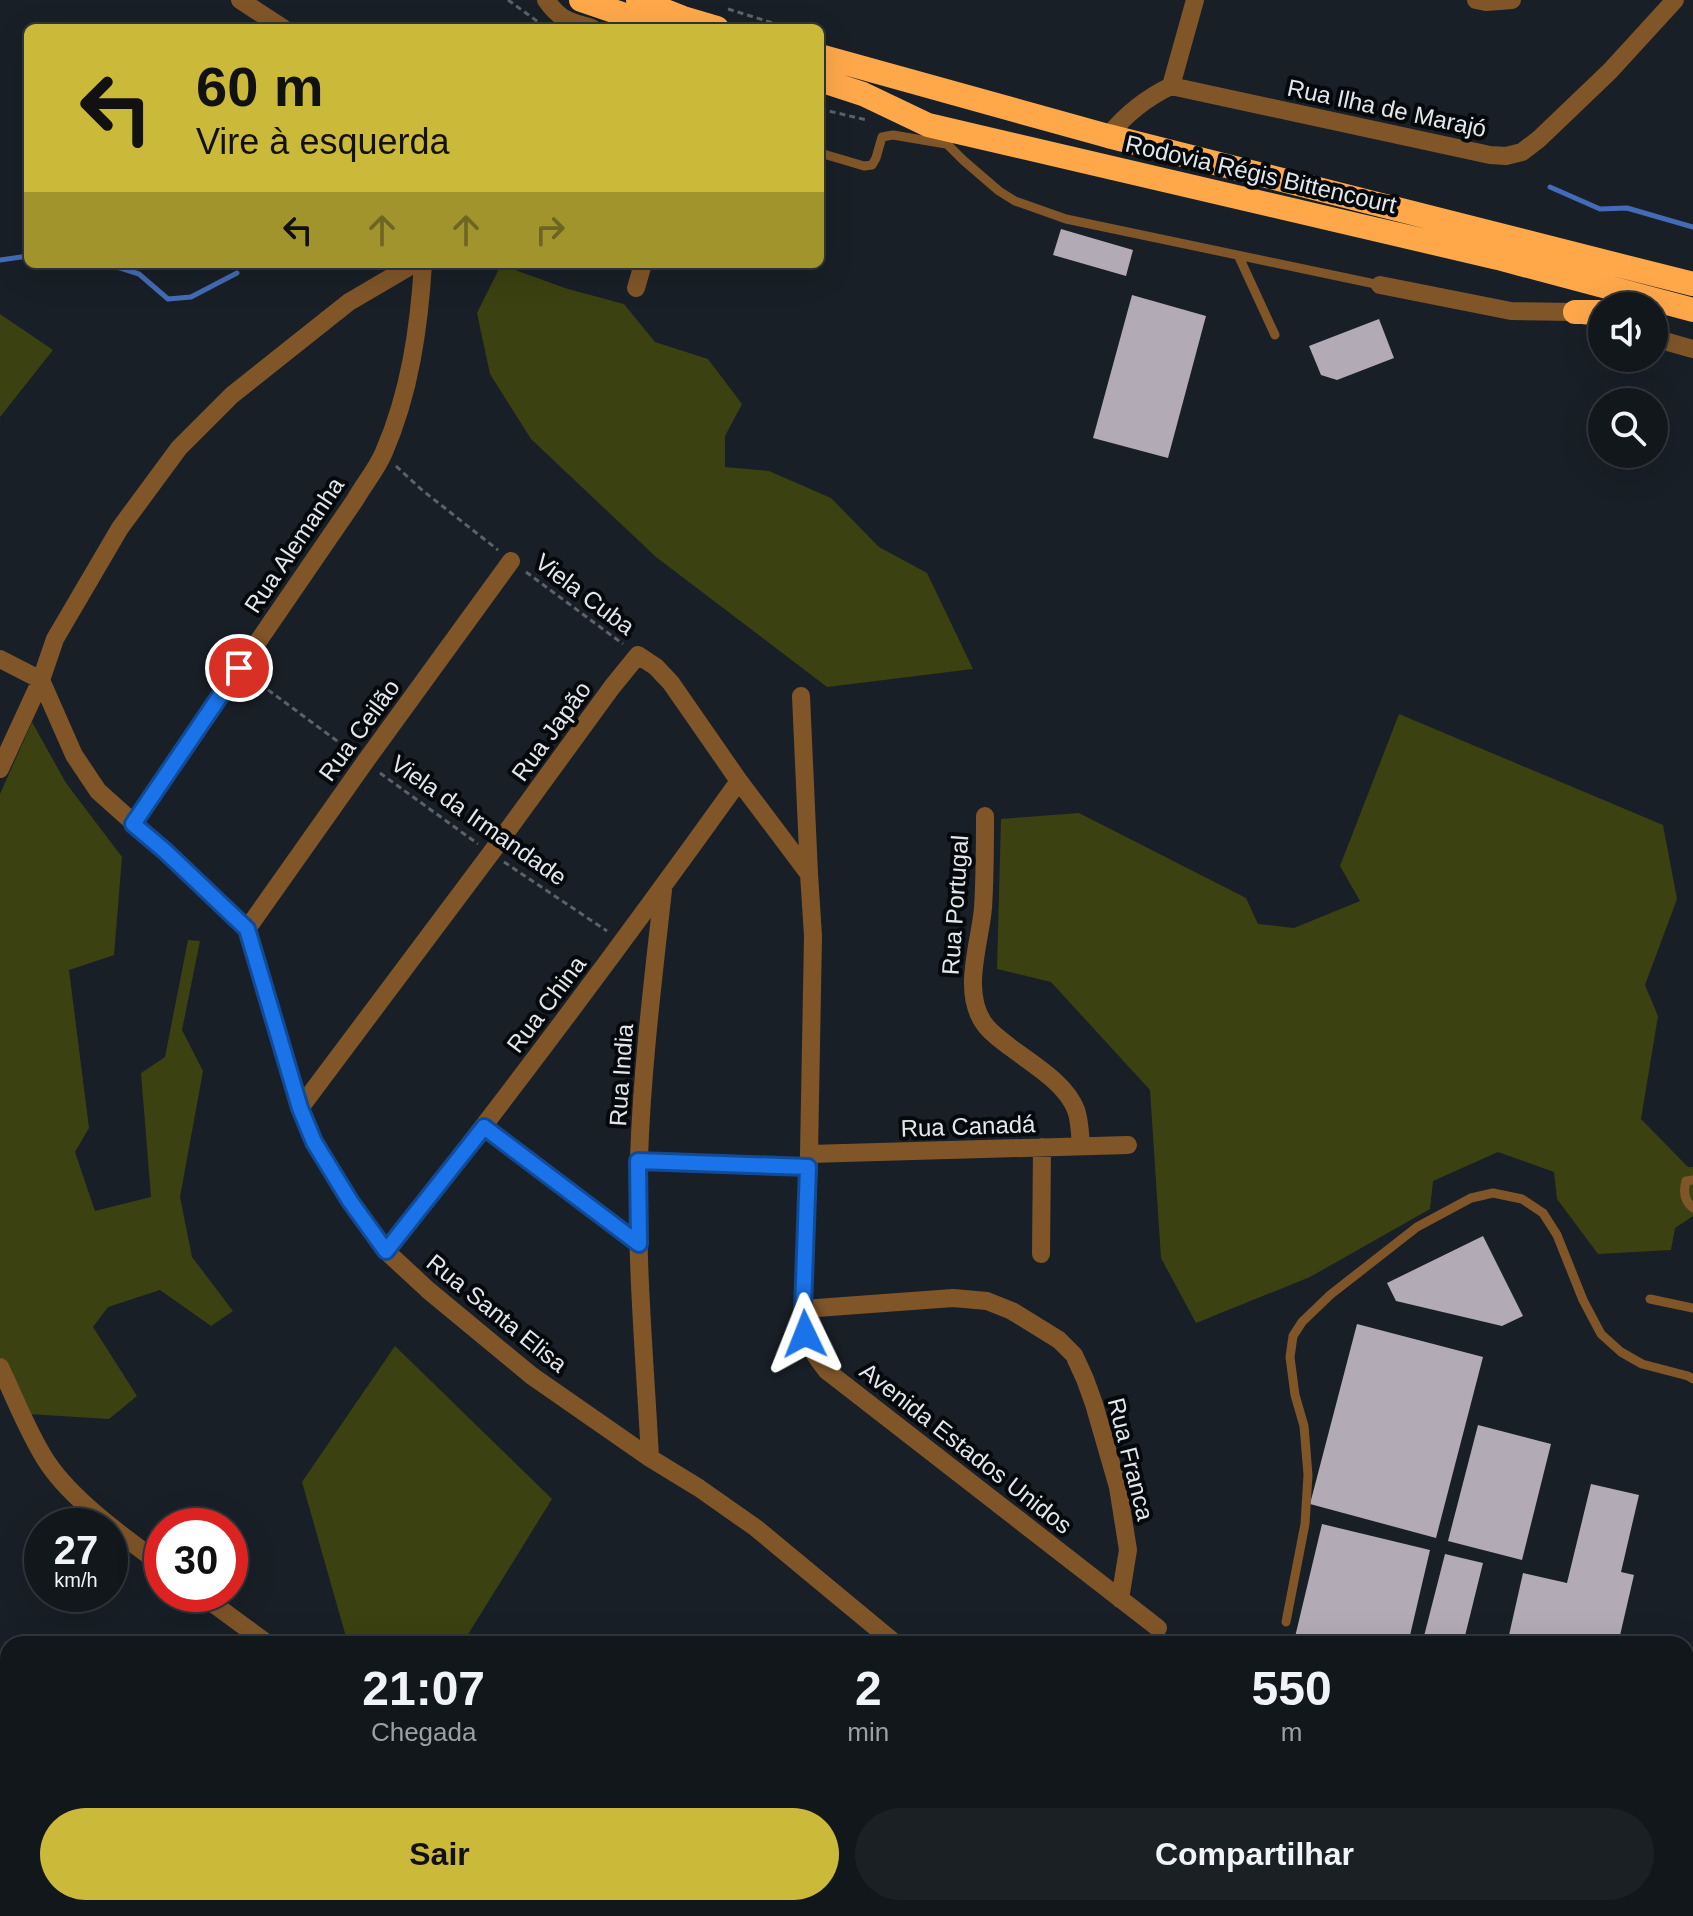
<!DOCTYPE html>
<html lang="pt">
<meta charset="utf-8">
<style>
body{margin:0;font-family:Helvetica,sans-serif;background:#1b2025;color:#f1f3f6;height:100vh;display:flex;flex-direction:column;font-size:30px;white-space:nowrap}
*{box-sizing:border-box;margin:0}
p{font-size:26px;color:#9c9fa3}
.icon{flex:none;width:44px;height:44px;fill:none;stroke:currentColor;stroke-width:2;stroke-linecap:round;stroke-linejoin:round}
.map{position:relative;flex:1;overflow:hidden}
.drawer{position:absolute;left:0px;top:1636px;width:1694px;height:280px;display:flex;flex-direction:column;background:#12171c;border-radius:24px 24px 0 0;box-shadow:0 8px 32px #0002,0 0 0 2px #31363b}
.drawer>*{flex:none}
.banner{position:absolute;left:24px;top:24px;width:800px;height:244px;border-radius:12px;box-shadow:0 8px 32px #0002,0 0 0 2px #31363b;background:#cbb939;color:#111;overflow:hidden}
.buttons{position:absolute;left:1588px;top:292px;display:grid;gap:16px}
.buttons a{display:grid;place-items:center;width:80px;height:80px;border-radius:50%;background:#12171c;box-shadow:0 8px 32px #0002,0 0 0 2px #31363b;font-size:40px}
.speed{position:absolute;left:24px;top:1508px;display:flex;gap:16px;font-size:40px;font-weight:700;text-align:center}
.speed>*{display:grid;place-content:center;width:104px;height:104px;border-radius:50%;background:#12171c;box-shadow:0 8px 32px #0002,0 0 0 2px #31363b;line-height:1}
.speed small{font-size:20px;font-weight:400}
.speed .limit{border:12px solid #d22;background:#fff;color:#111}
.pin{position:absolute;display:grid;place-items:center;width:68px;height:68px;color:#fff;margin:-34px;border:4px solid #fff;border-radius:50%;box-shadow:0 2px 8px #0007}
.me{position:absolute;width:88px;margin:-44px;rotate:358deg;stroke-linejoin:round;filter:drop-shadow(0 0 6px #0008)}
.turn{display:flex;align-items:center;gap:28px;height:168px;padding:0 40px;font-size:36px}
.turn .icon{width:104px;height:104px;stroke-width:2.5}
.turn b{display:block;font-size:56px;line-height:68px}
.lanes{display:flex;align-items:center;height:76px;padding:0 40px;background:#0003;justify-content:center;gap:40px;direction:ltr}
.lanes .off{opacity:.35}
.eta{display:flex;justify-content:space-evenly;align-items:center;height:136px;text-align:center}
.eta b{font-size:48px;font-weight:600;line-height:56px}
.primary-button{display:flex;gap:16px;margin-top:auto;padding:16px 40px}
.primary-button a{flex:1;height:92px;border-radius:48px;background:#cbb939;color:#111;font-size:32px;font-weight:600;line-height:92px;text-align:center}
.primary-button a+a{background:#1b2025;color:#f1f3f6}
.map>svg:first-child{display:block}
</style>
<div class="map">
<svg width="1693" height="1916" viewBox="0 0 1693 1916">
<rect width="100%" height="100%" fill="#181f26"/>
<path fill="#3c4111" d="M 501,265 L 568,289 L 624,304 L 655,342 L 708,359 L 742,404 L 725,436 L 725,467 L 769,471 L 831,498 L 879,547 L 927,573 L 973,669 L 827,687 L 656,557 L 531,439 L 490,374 L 477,313 Z
M 0,314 L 53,350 L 0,417 Z
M 1399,714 L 1663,825 L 1677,899 L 1645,985 L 1658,1016 L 1641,1119 L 1688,1167 L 1693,1167 L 1693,1216 L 1675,1228 L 1671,1250 L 1598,1254 L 1557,1199 L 1554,1172 L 1498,1152 L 1433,1181 L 1430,1209 L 1310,1277 L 1196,1323 L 1161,1258 L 1150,1090 L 1051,982 L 997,969 L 1001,819 L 1079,813 L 1246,898 L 1258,924 L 1294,928 L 1360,901 L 1340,866 Z
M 32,722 L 66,783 L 122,857 L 114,955 L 69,970 L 89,1128 L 75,1152 L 95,1211 L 151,1197 L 141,1073 L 165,1057 L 188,940 L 200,941 L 182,1030 L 203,1071 L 180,1197 L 192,1257 L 233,1311 L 211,1326 L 160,1290 L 108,1307 L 93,1327 L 137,1396 L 109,1419 L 28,1414 L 0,1357 L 0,794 Z
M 395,1346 L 552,1499 L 462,1644 L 348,1644 L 302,1482 Z
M 0,1827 L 8,1831 L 8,1908 L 49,1908 L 51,1916 L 0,1916 Z
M 99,1908 L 418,1908 L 418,1916 L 98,1916 Z
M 848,1908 L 1206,1908 L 1215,1916 L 849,1916 Z
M 1383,1908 L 1608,1908 L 1593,1916 L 1401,1916 Z"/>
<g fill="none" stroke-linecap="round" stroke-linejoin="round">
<path stroke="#446bb5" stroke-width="5" d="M 1550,187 L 1600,209 L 1627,208 L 1693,227
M 0,260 L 28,256
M 108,264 L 139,274 L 168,299 L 191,297 L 237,273"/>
</g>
<path fill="#b2abb6" d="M 1061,229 L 1133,250 L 1126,276 L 1053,255 Z
M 1132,295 L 1206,316 L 1168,458 L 1093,438 Z
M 1379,319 L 1394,358 L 1337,380 L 1321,375 L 1309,346 Z
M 1483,1236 L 1523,1316 L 1502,1326 L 1396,1301 L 1387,1283 Z
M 1357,1324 L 1483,1357 L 1436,1538 L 1310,1504 Z
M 1478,1425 L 1551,1444 L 1522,1560 L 1448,1541 Z
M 1591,1484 L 1639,1495 L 1621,1572 L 1634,1575 L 1618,1644 L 1507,1644 L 1523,1573 L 1567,1583 Z
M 1322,1524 L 1430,1550 L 1408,1644 L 1323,1644 L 1295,1637 Z
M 1445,1554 L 1483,1563 L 1463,1644 L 1422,1644 Z"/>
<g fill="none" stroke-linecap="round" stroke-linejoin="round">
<path stroke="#5b6268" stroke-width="3" stroke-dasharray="6 4" stroke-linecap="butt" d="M 508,0 L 541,24
M 728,9 L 789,28
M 820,109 L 867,120
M 396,466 L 422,490 L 498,550
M 526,572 L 623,644
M 252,678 L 352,752
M 380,773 L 478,844
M 504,862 L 607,931"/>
<path stroke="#805629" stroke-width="9" d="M 936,133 L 963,160 L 999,191 L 1015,201 L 1066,219 L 1380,285
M 820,153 L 864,166 L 872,165 L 876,158 L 882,137 L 893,135 L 946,144
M 1239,257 L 1275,335
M 1693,1180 L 1686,1181 C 1683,1192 1684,1201 1693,1208
M 1650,1299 L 1693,1308
M 1286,1622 L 1305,1524 L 1308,1475 L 1304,1426 L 1295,1395 L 1290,1357 L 1293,1336 L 1302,1322 L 1330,1295 L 1417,1227 L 1471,1198 L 1493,1193 L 1522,1199 L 1543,1213 L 1557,1235 L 1583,1300 L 1601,1334 L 1621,1352 L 1642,1364 L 1688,1376 L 1693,1379
M 1687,1916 L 1693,1912"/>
<path stroke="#805629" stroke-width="18" d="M 240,0 L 283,28
M 546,0 C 561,21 569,21 592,28
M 1476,0 L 1486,2 L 1512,0
M 1171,86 L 1490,155 L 1506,156 L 1522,152 L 1539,139 L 1610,71 L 1675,0
M 1171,86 L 1195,0
M 1108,136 C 1125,115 1146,98 1171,86
M 1380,285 L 1511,311 L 1575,312 L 1586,316
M 636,288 L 643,264
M 1654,338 L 1693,349
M 0,659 L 41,680
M 41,680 L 74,755 L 98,791 L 165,851 L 247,929 L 300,1108 L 314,1142 L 350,1201 L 386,1251 L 428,1290 L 532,1376 L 650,1458 L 699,1488 L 756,1528 L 896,1644
M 801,696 L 809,874
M 0,769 L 41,680 L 55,639 L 120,528 L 179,448 L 232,395 L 349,302 L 414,264
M 985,816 C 985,846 985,877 983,908 C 980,943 962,990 983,1022 C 989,1032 1001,1040 1010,1047 C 1032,1064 1066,1083 1076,1110 C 1080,1121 1080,1135 1081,1146
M 133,824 L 355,500 C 364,484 377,469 384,452 C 410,392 419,328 423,264
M 247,929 L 365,762 L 511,561
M 300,1108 L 491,853 L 612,687 L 638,655 L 656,667 L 671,683 L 739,781 L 809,874 L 813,936 L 809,1154 L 803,1309 C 805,1337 809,1349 827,1371 L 1158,1628
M 484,1127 L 639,1244
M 809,1154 L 1128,1145
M 638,1161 L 808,1167
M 386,1251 C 508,1097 625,940 739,781
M 1041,1254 L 1042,1147
M 803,1309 L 953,1298 L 987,1301 L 1012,1311 L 1059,1340 L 1074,1355 L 1085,1379 L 1094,1404 L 1118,1487 L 1128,1550 L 1120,1599
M 0,1367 C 15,1398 28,1433 47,1462 C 72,1500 125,1538 162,1565
M 650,1458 C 645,1359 635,1258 639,1158 C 642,1069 653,980 663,890
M 200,1594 L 268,1644
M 0,1695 L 8,1716
M 1096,1908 L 1098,1916
M 1339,1908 L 1359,1916
M 73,1916 L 74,1908"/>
<path stroke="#fea84a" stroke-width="24" d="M 581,0 L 663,28
M 638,0 L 683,18 L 717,28
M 820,56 L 1108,136 L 1693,284
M 820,80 L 863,94 L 928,125 L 1498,258 L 1693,310
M 1575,312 L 1602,312"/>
</g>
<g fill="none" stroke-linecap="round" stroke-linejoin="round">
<defs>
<path id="route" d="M 239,668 L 133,824 L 165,851 L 247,929 L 300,1108 L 314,1142 L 350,1201 L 386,1251 L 484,1127 L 639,1244 L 638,1161 L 808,1167 L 803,1309 L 805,1334"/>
</defs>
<use href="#route" stroke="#114b97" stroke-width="20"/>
<use href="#route" stroke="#1a73e8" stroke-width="14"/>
</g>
<g text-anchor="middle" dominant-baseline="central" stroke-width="8" stroke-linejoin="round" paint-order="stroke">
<g font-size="24" fill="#e2e7ec" stroke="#06090b">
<text transform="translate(1387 108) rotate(12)">Rua Ilha de Marajó</text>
<text transform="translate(1261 174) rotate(13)">Rodovia Régis Bittencourt</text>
<text transform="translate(294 545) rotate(-56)">Rua Alemanha</text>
<text transform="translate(585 594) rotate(37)">Viela Cuba</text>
<text transform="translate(359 730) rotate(-54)">Rua Ceilão</text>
<text transform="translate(551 731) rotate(-54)">Rua Japão</text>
<text transform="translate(479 820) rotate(35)">Viela da Irmandade</text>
<text transform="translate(955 905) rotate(-86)">Rua Portugal</text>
<text transform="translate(546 1004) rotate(-53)">Rua China</text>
<text transform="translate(621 1075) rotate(-86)">Rua India</text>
<text transform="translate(968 1126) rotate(-2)">Rua Canadá</text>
<text transform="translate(497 1313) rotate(39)">Rua Santa Elisa</text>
<text transform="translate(966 1448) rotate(38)">Avenida Estados Unidos</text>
<text transform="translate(1131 1459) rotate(76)">Rua Franca</text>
</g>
</g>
</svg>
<div class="buttons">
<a><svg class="icon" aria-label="sound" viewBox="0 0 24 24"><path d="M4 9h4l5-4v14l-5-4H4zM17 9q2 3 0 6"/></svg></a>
<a><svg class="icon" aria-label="search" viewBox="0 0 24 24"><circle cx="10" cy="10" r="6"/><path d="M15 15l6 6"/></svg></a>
</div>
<div class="speed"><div>27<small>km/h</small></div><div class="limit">30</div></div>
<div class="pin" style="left:239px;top:668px;background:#d93025"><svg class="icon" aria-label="arrive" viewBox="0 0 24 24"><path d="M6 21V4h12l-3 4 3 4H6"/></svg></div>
<svg class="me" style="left:805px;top:1334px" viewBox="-20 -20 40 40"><path d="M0-17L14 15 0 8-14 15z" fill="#1a73e8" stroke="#fff" stroke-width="4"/></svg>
<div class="banner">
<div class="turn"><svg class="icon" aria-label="left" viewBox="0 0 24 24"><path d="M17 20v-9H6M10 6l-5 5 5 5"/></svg><div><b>60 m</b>Vire à esquerda</div></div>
<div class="lanes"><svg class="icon" aria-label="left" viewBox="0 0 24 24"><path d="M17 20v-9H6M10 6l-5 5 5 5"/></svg><svg class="icon off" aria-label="ahead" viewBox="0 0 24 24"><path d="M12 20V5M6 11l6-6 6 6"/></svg><svg class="icon off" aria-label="ahead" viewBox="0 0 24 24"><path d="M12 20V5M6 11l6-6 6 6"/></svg><svg class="icon off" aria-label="right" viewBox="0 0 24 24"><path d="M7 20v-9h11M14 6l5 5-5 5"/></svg></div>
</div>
<section class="drawer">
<div class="eta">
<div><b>21:07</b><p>Chegada</p></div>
<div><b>2</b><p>min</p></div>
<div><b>550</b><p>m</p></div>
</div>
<div class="primary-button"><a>Sair</a><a>Compartilhar</a></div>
</section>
</div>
